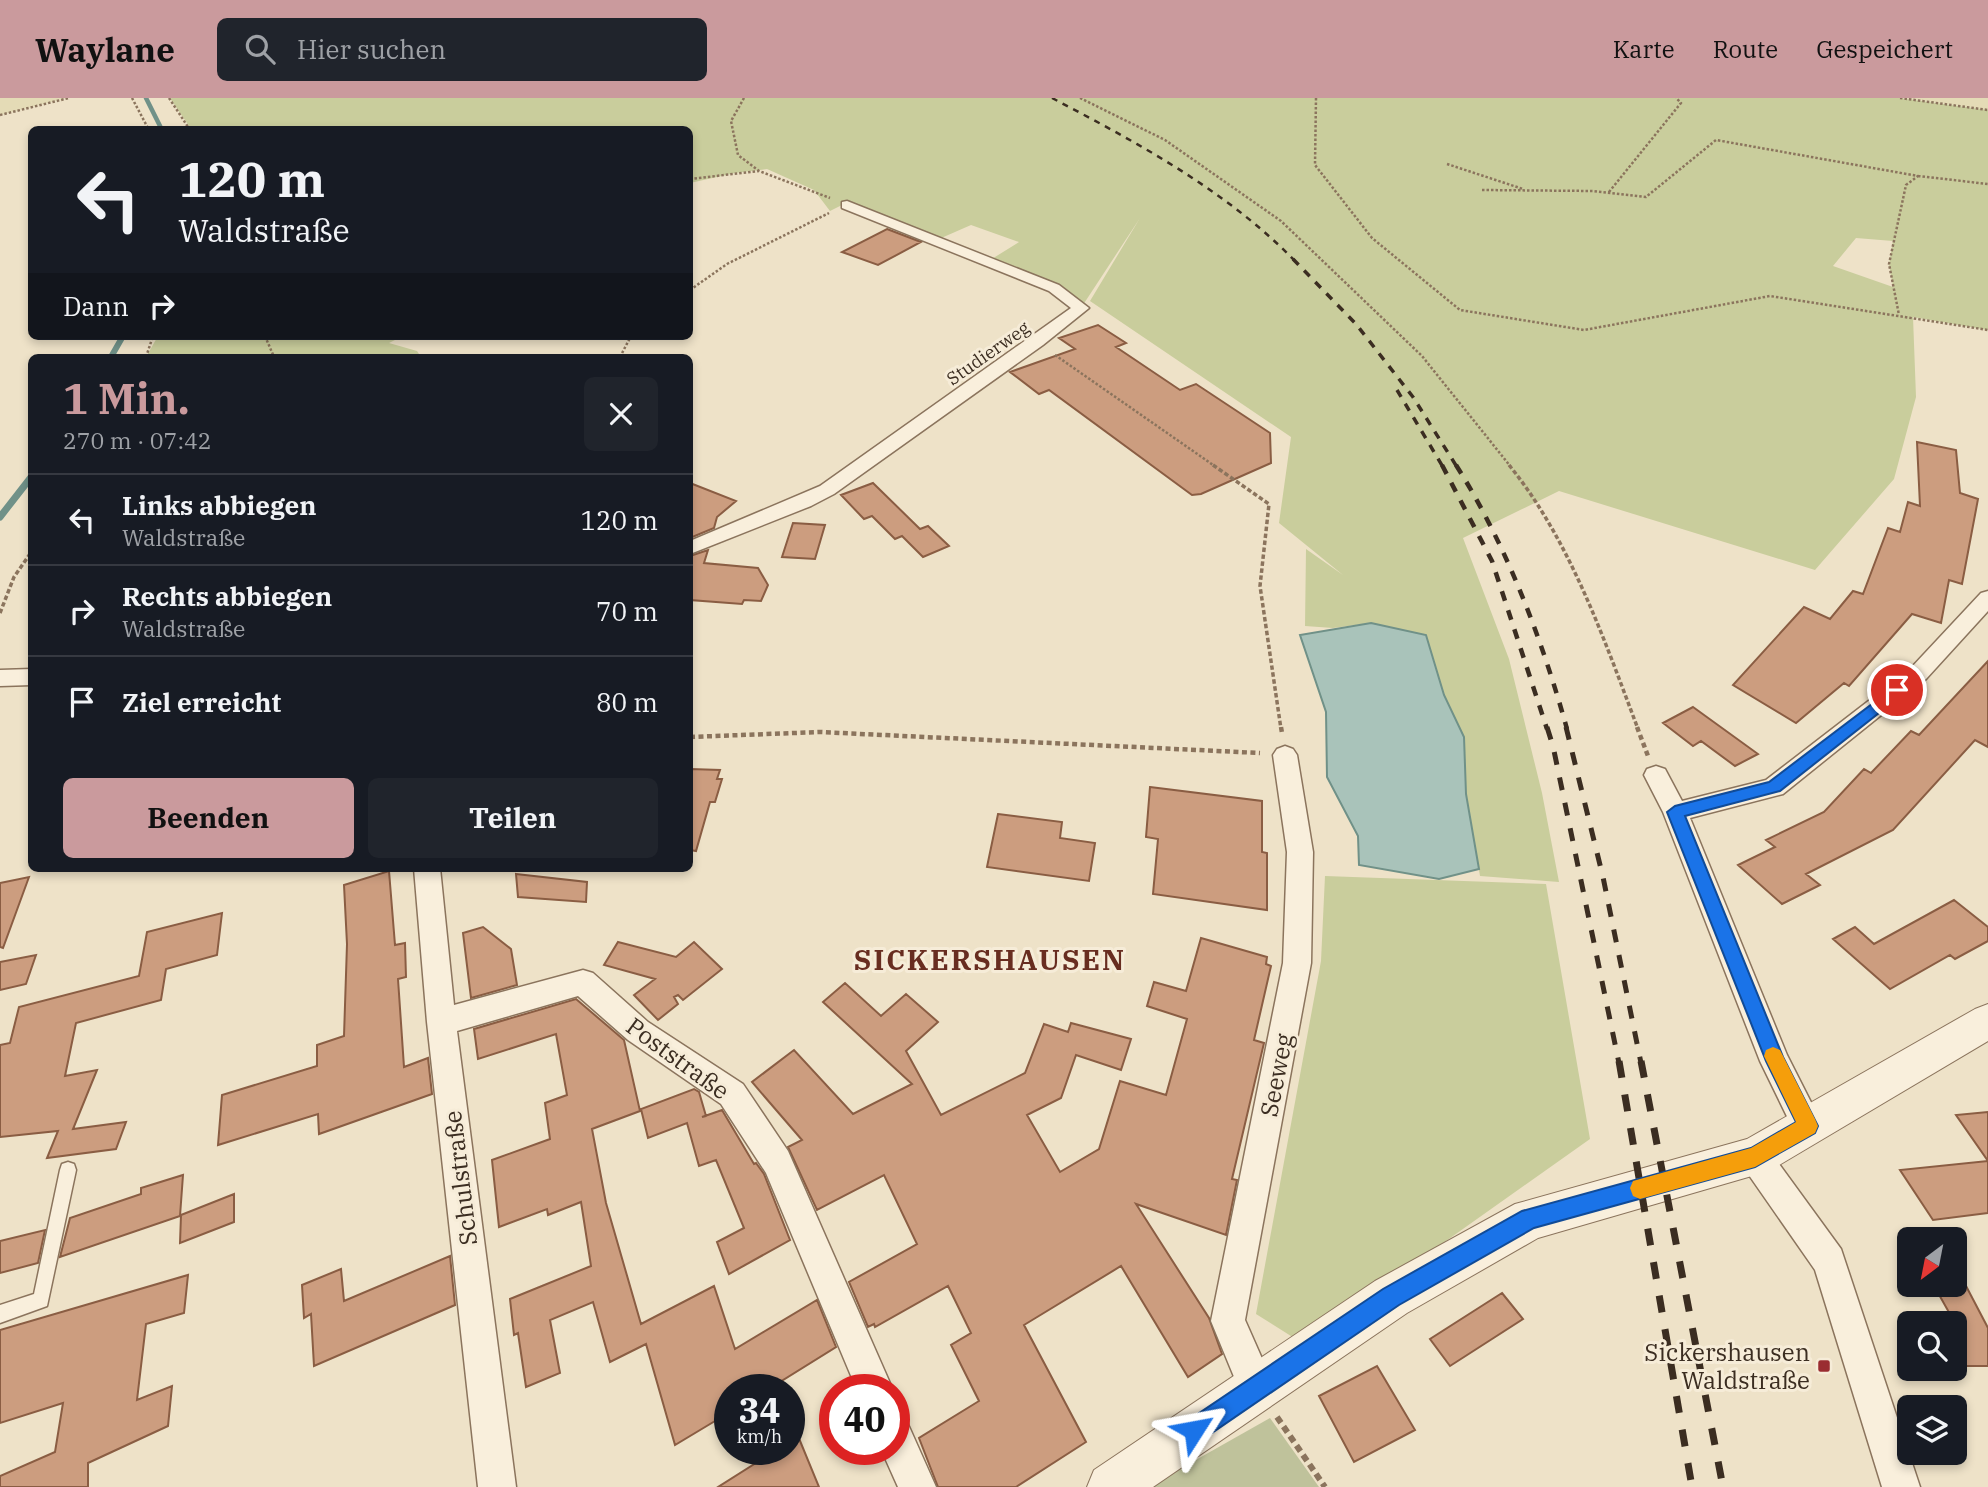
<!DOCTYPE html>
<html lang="de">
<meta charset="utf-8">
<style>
body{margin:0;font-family:"IBM Plex Serif",serif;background:#20242c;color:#f1f3f6;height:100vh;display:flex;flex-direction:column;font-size:26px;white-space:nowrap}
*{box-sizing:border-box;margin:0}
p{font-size:23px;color:#9ea1a6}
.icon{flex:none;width:38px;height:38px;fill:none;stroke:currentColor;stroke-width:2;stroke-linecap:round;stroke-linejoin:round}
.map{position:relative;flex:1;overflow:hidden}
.drawer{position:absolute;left:28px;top:256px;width:665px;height:518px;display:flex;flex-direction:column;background:#171b24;border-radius:10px;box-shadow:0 4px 10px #0003}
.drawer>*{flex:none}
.guide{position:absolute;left:28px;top:28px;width:665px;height:214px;border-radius:10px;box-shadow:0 4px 10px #0003;background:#171b24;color:#f1f3f6;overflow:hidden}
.needle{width:46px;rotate:212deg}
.controls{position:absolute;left:1897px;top:1129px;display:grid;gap:14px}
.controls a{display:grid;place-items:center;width:70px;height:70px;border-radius:10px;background:#171b24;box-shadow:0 4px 10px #0003;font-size:35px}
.speed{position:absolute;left:714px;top:1276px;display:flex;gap:14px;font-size:35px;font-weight:700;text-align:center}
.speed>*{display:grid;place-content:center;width:91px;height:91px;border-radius:50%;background:#171b24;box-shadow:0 4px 10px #0003;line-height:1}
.speed small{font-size:18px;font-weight:400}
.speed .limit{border:10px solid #d22;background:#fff;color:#111}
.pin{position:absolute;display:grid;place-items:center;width:60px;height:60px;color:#fff;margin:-30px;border:4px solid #fff;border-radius:50%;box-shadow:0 2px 7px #0007}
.me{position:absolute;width:77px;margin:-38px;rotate:56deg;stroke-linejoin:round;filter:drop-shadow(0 0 5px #0008)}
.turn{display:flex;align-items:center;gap:24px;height:147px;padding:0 35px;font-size:32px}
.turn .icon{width:91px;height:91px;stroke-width:2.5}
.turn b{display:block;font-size:49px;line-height:60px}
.then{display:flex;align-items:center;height:66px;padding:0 35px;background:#0003;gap:14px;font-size:26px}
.round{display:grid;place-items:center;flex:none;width:74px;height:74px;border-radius:10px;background:#20242c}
.summary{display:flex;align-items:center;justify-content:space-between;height:119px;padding:0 35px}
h1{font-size:42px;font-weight:800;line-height:52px;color:#ca9a9d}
.cta{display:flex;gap:14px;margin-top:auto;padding:14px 35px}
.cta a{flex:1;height:80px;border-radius:10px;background:#ca9a9d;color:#111;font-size:28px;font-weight:800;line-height:80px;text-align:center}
.cta a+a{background:#20242c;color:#f1f3f6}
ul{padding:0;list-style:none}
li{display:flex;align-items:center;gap:21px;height:91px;padding:0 35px;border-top:2px solid #363941}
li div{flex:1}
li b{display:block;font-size:26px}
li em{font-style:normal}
header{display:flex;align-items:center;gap:42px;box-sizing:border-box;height:98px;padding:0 35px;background:#ca9a9d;color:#111}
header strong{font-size:33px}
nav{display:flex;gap:38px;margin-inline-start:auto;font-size:24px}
.search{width:490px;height:63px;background:#20242c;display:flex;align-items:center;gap:18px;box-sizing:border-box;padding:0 24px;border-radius:10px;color:#9ea1a6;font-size:26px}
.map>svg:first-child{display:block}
</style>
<header>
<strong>Waylane</strong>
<div class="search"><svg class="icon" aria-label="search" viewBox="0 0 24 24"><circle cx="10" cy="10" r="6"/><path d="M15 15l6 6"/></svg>Hier suchen</div>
<nav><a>Karte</a><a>Route</a><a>Gespeichert</a></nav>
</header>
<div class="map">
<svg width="1988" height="1389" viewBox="0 0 1988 1389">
<rect width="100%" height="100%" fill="#eee2c8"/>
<path fill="#e4dbb6" d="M 0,0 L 67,0 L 0,17 Z
M 1900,0 L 1988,0 L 1988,12 L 1934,4 Z"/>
<path fill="#c9cd9c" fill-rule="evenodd" d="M 170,0 L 1899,0 L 1988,12 L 1988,232 L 1913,219 L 1916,299 L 1894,381 L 1815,472 L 1559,393 L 1463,440 L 1509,561 L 1542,695 L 1559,784 L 1480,778 L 1466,696 L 1464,639 L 1444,597 L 1371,525 L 1333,530 L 1305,528 L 1306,451 L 1343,477 L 1279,425 L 1291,339 L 1090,203 L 1140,120 L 1081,210 L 1054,190 L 987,164 L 1019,144 L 971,127 L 939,141 L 846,105 L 830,113 L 814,92 L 767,71 L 735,75 L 690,85 L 690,32 L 191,31 ZM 1856,140 L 1893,143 L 1889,166 L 1893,189 L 1833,168 Z
M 158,238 L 403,238 L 389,245 L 417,253 L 421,259 L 146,259 Z
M 1325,778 L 1546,786 L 1590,1041 L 1302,1245 L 1256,1216 L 1321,863 Z"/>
<path fill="#bfc29b" d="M 1270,1320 L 1319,1389 L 1148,1389 Z"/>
<path fill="#a9c3ba" stroke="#709188" stroke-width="2" d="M 1371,525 L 1426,537 L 1444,597 L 1464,639 L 1466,696 L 1479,771 L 1439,781 L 1359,767 L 1358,738 L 1327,679 L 1326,614 L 1300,537 Z"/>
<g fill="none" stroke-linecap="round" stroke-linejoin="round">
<path stroke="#709188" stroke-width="4.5" d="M 146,0 L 162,32"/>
<path stroke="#709188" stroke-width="6" d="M 111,259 L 123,238"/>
<path stroke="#709188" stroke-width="7" d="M 0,419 L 32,378"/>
</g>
<path fill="#cc9d7f" stroke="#8a5d43" stroke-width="2" d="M 887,131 L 921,144 L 878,167 L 842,154 Z
M 1098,227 L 1126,245 L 1116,249 L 1180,292 L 1196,286 L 1270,335 L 1271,365 L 1201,396 L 1192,397 L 1049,292 L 1039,296 L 1010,274 L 1075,251 L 1059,240 Z
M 1917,344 L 1956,352 L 1960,395 L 1978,401 L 1962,486 L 1949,482 L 1941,525 L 1912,516 L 1849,588 L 1844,585 L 1796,625 L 1733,587 L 1804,509 L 1830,521 L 1853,493 L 1863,496 L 1888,430 L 1900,434 L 1908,404 L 1920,408 Z
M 690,385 L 736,403 L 717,419 L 714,430 L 690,440 Z
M 873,385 L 920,431 L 928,428 L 949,448 L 923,459 L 902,438 L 895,441 L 872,418 L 864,421 L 841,397 Z
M 793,425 L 825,427 L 815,461 L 782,459 Z
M 708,452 L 704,465 L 758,470 L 768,487 L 761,503 L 744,502 L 742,506 L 690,502 L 690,458 Z
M 1988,563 L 1988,649 L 1975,642 L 1893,732 L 1806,776 L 1820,787 L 1782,806 L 1738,767 L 1775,749 L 1766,742 L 1824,714 L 1864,671 L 1871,675 L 1911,633 L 1919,637 Z
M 1693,609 L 1758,656 L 1735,668 L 1701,643 L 1693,648 L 1663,625 Z
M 690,671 L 720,672 L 717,681 L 722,681 L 715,704 L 710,704 L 696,753 L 690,752 Z
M 1150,689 L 1262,703 L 1262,754 L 1267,755 L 1267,812 L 1153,796 L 1158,741 L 1146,739 Z
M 998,716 L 1062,724 L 1060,740 L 1095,745 L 1089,783 L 987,769 Z
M 389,773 L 395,847 L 405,845 L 406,879 L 398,881 L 404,969 L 428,960 L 432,996 L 319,1036 L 318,1016 L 218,1047 L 222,997 L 317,968 L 317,947 L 344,938 L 347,846 L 344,787 Z
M 516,776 L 587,784 L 586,804 L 518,799 Z
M 29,779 L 3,850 L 0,849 L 0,785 Z
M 1954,802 L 1988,829 L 1988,843 L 1955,861 L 1950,857 L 1890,891 L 1833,841 L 1855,829 L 1874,846 Z
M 222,815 L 217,857 L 166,871 L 161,902 L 76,925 L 65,978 L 97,972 L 73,1031 L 126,1024 L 116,1051 L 47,1060 L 58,1033 L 0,1039 L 0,947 L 10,945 L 19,909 L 139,878 L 147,834 Z
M 483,829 L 511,851 L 517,887 L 471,900 L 463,835 Z
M 1201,840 L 1267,859 L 1266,866 L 1271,868 L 1254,942 L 1264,945 L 1232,1081 L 1237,1082 L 1226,1137 L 1136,1106 L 1209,1220 L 1222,1256 L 1188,1279 L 1121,1168 L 1024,1227 L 1086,1344 L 1016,1389 L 938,1389 L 919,1340 L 979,1303 L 951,1247 L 971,1235 L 948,1188 L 875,1229 L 874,1226 L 868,1229 L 849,1184 L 917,1146 L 884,1077 L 817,1112 L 788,1049 L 802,1042 L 752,984 L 794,952 L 853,1016 L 912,986 L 823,904 L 845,885 L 881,918 L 906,896 L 938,924 L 906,953 L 941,1017 L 1025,975 L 1044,926 L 1068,934 L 1071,925 L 1131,941 L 1121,972 L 1076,957 L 1061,1000 L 1027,1017 L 1060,1074 L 1099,1051 L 1120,983 L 1166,997 L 1187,921 L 1147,908 L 1154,884 L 1186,893 Z
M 618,844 L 676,859 L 694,844 L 722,871 L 683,902 L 678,897 L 674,899 L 678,906 L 658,922 L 634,897 L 655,881 L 604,867 Z
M 36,857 L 26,886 L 0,892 L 0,864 Z
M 576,901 L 624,942 L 640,1013 L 592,1031 L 606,1105 L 641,1226 L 714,1188 L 735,1251 L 817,1202 L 836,1249 L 767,1292 L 730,1292 L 730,1314 L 675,1347 L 646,1246 L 610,1264 L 593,1204 L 550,1222 L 560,1275 L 526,1289 L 518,1235 L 514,1237 L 510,1201 L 591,1168 L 581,1104 L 548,1117 L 547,1111 L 499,1129 L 492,1062 L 550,1041 L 545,1005 L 567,997 L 556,936 L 478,961 L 474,931 Z
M 694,991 L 699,994 L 706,1018 L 702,1019 L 722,1012 L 754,1066 L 756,1065 L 764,1076 L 790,1142 L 729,1176 L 717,1144 L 744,1130 L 716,1062 L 699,1068 L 687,1025 L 648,1040 L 641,1011 Z
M 1988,1014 L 1988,1063 L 1956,1017 Z
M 1988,1063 L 1988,1115 L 1933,1122 L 1900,1072 Z
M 183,1077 L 180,1118 L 60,1159 L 70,1120 L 141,1096 L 141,1090 Z
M 234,1096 L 234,1124 L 180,1145 L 181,1117 Z
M 45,1132 L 38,1165 L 0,1175 L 0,1143 Z
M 450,1158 L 455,1207 L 314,1268 L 311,1216 L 304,1220 L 302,1187 L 341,1171 L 344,1203 Z
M 188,1177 L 184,1215 L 146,1226 L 137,1302 L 172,1288 L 168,1328 L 88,1365 L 88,1389 L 0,1389 L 0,1378 L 55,1354 L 63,1305 L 0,1325 L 0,1232 Z
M 1933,1186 L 1965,1186 L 1988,1230 L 1988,1268 L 1955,1268 L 1955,1225 Z
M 1502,1195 L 1523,1221 L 1450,1268 L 1430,1241 Z
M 1377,1268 L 1415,1332 L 1354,1364 L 1319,1298 Z
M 798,1338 L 819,1389 L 718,1389 L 778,1351 L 789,1351 L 789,1344 Z"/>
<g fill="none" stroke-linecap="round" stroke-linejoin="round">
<defs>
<path id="service" d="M 68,1064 L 74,1066 L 76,1072 L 47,1208 L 0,1225 L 0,1207 L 34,1196 L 60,1072 L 62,1066 Z"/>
<path id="minor" d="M 847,103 L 1059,187 L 1089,210 L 1043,247 L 834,396 L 811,408 L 690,456 L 690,443 L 820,388 L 1071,210 L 1049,193 L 842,110 L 842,104 Z
M 1988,493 L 1988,513 L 1926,581 L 1783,696 L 1690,720 L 1787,957 L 1823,1028 L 1819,1039 L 1808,1043 L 1797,1039 L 1760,963 L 1663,714 L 1644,677 L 1647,671 L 1656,668 L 1665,671 L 1682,703 L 1766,682 L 1910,571 L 1981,495 Z
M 32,571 L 32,587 L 0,588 L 0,572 Z
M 1285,648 L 1293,651 L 1297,657 L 1313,754 L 1311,865 L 1245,1222 L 1275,1290 L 1270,1303 L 1257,1308 L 1244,1303 L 1211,1223 L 1283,865 L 1287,754 L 1273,657 L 1277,651 Z
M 414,770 L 440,770 L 454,907 L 583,872 L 593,875 L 648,924 L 743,986 L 788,1053 L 893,1292 L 857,1292 L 766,1075 L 721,1006 L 628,942 L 578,898 L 457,933 L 516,1389 L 478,1389 L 427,924 Z
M 1755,1044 L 1766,1048 L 1841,1151 L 1920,1389 L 1882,1389 L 1815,1172 L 1744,1070 L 1739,1059 L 1744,1048 Z
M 894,1319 L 907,1324 L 936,1389 L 898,1389 L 881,1351 L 894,1351 Z"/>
<path id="tertiary" d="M 1988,906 L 1988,943 L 1769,1073 L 1538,1140 L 1407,1215 L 1153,1389 L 1087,1389 L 1094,1372 L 1375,1183 L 1515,1106 L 1747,1041 L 1975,911 Z"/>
</defs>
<use href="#service" stroke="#8b745d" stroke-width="3"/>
<use href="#minor" stroke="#8b745d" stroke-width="3"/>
<use href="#tertiary" stroke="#8b745d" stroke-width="2"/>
<path stroke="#8b745d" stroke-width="2.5" stroke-dasharray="2.5 2" stroke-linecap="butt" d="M 132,0 L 149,32
M 169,0 L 190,32
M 744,0 L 731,23 L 738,57 L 759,73
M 1080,0 L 1165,42 L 1281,123 L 1422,258 L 1511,369
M 1316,0 L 1315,67 L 1372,140 L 1460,212 L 1584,232 L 1770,198 L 1988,232
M 1900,0 L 1988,12
M 0,17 L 69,0
M 1447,66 L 1523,91
M 1918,78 L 1988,86
M 690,81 L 759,73 L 830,100
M 1482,92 L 1593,93 L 1646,99 L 1716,42 L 1918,78 L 1906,87 L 1889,166 L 1899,217
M 1609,94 L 1681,5 L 1676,0
M 690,192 L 727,166 L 829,115
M 265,238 L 274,259
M 1055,257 L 1216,369
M 146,259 L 153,238
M 620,259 L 631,238"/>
<path stroke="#8b745d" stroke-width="3.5" stroke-dasharray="4.5 2.5" stroke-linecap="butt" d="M 1213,367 L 1269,406 L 1260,488 L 1281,631
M 1509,367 C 1570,442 1604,541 1638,631
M 0,515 L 14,479 L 32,453"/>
<path stroke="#8b745d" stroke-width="4.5" stroke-dasharray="5 3.5" stroke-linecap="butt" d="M 1281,629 L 1282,635
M 1637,629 L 1648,658
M 690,639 L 820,634 L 1260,655"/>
<path stroke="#8b745d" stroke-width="6" stroke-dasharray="7 4.5" stroke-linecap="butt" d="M 1277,1319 L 1325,1389"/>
<use href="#service" fill="#f9efdc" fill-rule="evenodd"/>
<use href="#minor" fill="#f9efdc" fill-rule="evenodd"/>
<use href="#tertiary" fill="#f9efdc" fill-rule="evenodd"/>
<path stroke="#3b2d21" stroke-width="2.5" stroke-dasharray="6 6" stroke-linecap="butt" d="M 1052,0 C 1138,45 1227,93 1295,163"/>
<path stroke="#3b2d21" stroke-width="3.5" stroke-dasharray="8 8" stroke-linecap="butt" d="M 1293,161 L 1356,226 L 1413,299 L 1457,369
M 1397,292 L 1443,369"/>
<path stroke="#3b2d21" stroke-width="4.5" stroke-dasharray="10 10" stroke-linecap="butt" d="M 1442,367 L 1492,463 L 1547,631
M 1456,367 C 1506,446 1542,541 1567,631"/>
<path stroke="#3b2d21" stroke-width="5" stroke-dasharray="13 13" stroke-linecap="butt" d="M 1547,629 L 1553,648 L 1619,965
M 1566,629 L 1603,779 L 1641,965"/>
<path stroke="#3b2d21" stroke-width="7" stroke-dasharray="17 17" stroke-linecap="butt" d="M 1619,963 L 1692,1389
M 1641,963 L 1723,1389"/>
</g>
<path fill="#1a73e8" stroke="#114b97" stroke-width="2" d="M 1897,587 L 1905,592 L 1903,596 L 1780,693 L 1685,718 L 1783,959 L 1818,1028 L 1815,1035 L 1755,1069 L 1534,1130 L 1399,1207 L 1203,1341 L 1194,1344 L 1186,1341 L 1182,1332 L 1186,1324 L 1383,1191 L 1522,1113 L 1751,1050 L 1796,1024 L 1766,963 L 1667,714 L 1675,708 L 1769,684 Z"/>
<path fill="#f59e0b" d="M 1773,949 L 1780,952 L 1815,1021 L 1818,1028 L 1815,1035 L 1755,1069 L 1640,1101 L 1633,1098 L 1630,1090 L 1633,1083 L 1751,1050 L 1796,1024 L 1764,958 L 1766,952 Z"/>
<rect fill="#9a2d31" stroke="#f6ecd8" stroke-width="2.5" x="1817" y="1261" width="14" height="14" rx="3.5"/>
<g text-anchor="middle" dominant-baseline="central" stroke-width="6" stroke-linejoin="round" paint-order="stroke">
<g font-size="18" fill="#3b2d21" stroke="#f6ecd8">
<text transform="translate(988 255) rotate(-35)">Studierweg</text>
</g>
<g font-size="24" fill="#3b2d21" stroke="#f6ecd8">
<text transform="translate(678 960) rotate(36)">Poststraße</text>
<text transform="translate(1276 977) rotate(-79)">Seeweg</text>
<text transform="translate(460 1080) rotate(-97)">Schulstraße</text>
</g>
<g font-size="24" fill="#3b2d21" stroke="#f6ecd8" text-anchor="end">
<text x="1810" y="1254">Sickershausen<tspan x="1810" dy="28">Waldstraße</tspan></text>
</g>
<g font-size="28" font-weight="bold" letter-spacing="2" fill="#682d20" stroke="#f6ecd8">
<text x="990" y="861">SICKERSHAUSEN</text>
</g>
</g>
</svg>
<div class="controls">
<a><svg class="needle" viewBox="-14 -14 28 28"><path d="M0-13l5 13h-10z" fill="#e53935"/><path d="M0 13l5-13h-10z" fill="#9ea1a6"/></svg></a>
<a><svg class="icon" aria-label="search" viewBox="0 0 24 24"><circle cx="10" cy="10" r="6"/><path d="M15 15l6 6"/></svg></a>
<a><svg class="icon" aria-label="layers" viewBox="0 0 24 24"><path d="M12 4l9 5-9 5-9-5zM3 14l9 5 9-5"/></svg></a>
</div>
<div class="speed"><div>34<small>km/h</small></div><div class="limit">40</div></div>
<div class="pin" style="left:1897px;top:592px;background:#d93025"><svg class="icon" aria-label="arrive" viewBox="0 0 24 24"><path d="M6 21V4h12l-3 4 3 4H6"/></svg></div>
<svg class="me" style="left:1194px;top:1332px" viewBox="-20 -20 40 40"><path d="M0-17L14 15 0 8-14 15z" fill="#1a73e8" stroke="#fff" stroke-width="4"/></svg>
<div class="guide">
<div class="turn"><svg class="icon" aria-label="left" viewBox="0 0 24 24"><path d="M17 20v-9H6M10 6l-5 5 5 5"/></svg><div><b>120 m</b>Waldstraße</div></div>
<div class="then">Dann<svg class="icon" aria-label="right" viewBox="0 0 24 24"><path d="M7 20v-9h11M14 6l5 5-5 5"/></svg></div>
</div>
<section class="drawer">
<div class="summary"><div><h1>1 Min.</h1><p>270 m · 07:42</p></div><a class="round"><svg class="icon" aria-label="close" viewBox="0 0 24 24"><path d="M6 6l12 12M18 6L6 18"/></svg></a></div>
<ul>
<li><svg class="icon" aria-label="left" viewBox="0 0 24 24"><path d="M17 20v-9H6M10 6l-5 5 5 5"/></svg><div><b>Links abbiegen</b><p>Waldstraße</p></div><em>120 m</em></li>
<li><svg class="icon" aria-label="right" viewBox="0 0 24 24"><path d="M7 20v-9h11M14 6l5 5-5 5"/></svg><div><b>Rechts abbiegen</b><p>Waldstraße</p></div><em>70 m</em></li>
<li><svg class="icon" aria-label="arrive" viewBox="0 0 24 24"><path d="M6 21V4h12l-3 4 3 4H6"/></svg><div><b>Ziel erreicht</b></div><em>80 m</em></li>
</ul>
<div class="cta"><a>Beenden</a><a>Teilen</a></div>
</section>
</div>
